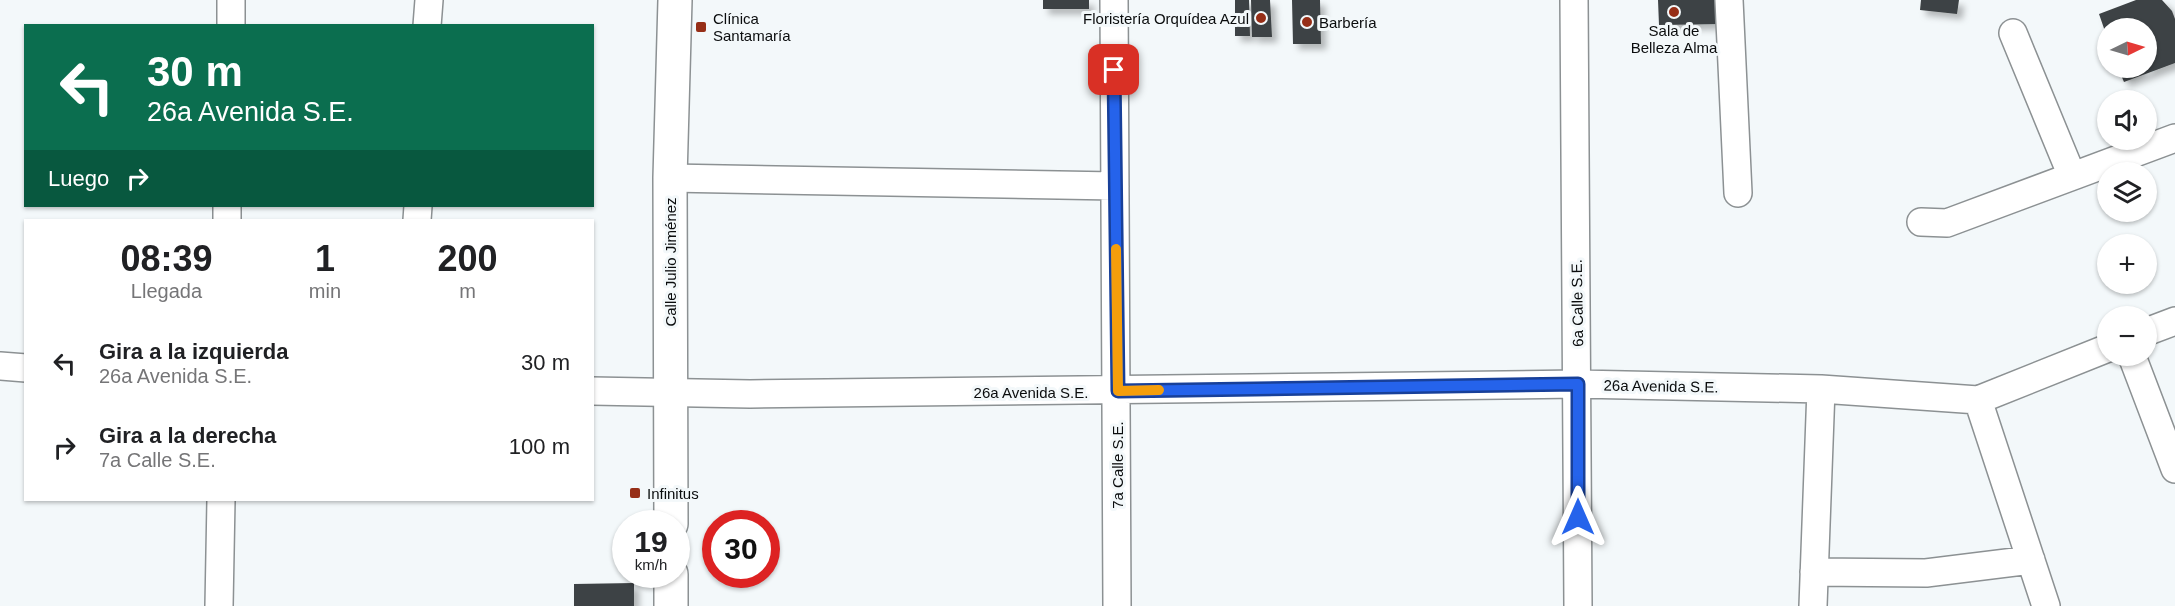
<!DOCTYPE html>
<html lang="es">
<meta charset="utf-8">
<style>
body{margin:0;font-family:Helvetica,sans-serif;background:#f6f6f6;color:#202124;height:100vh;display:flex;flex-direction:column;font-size:22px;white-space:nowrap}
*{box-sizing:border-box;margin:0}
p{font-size:20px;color:#757577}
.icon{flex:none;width:33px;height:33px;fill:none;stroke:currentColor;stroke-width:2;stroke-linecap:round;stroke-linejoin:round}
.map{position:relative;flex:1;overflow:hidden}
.side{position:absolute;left:24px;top:219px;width:570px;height:282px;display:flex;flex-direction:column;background:#fff;border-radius:0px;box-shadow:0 2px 4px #0004}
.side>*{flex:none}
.top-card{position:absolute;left:24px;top:24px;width:570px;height:183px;border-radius:0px;box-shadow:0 2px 4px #0004;background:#0b6e4f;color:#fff;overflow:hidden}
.needle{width:39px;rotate:85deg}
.buttons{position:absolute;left:2097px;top:18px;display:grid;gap:12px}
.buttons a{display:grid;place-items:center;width:60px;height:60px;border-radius:50%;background:#fff;box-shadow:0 2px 4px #0004;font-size:30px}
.speed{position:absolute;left:612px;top:510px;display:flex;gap:12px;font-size:30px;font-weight:700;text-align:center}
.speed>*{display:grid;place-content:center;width:78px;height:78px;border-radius:50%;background:#fff;box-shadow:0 2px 4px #0004;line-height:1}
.speed small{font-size:15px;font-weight:400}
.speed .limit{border:9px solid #d22;background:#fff;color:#111}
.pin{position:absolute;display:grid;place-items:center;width:51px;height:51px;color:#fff;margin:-26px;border-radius:12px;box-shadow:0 3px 9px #0006}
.me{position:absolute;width:66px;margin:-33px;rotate:0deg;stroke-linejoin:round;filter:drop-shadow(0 0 4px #0008)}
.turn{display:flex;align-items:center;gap:21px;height:126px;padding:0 24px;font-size:27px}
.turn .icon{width:78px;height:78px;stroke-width:2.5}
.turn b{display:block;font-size:42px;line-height:51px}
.then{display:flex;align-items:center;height:57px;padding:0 24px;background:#0003;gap:12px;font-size:22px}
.eta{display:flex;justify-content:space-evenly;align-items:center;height:102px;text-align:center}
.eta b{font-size:36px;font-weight:700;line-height:42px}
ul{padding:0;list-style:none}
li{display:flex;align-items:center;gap:18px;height:84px;padding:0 24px}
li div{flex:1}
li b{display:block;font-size:22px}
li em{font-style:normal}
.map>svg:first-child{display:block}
</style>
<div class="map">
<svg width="2175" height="606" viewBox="0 0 2175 606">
<defs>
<filter id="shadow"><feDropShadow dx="5.5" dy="5.5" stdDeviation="3" flood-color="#0004"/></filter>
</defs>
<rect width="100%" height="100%" fill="#f3f8fa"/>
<path fill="#3e4244" filter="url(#shadow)" d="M 1043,0 L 1089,0 L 1089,9 L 1043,9 Z
M 1235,0 L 1249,0 L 1250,36 L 1235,36 Z
M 1251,0 L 1270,0 L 1272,37 L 1252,37 Z
M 1292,0 L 1320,0 L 1321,44 L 1293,44 Z
M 1658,0 L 1719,0 L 1720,24 L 1659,25 Z
M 1921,0 L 1959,0 L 1957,14 L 1920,10 Z
M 2136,0 L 2162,0 L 2172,11 L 2175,19 L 2175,63 L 2124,82 L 2118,68 L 2146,68 L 2146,28 L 2108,28 L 2107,37 L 2099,14 Z
M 634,583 L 634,606 L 574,606 L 574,584 Z"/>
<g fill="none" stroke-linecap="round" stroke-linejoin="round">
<defs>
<path id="street" d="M 1114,0 L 1117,606
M 1574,0 L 1578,606
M 1729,0 L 1738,193
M 231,26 L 231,0
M 427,26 L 429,0
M 2013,33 L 2072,176
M 670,178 L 1115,186
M 227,220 L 227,206
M 417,220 L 418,206
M 1921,222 L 1947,223 L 2175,138
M 2146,332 L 2175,321
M 2132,356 L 2175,469
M 0,366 L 26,368
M 592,391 L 750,394 L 1578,384 L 1821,389 L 1978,400 L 2108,348
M 1978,400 L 2046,606
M 1814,572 L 1926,573 L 2031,560
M 219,606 L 221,500
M 1813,606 L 1821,389"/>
<path id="secondary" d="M 671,524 L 670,178 L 675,0
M 671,574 L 671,606"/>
</defs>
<use href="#street" stroke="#8c9193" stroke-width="30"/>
<use href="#secondary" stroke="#8c9193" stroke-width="36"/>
<use href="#street" stroke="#fff" stroke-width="27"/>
<use href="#secondary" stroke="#fff" stroke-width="33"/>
</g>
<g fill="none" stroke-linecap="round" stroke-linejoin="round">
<defs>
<path id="route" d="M 1114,70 L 1118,391 L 1578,384 L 1578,517"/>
</defs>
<use href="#route" stroke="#184099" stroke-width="15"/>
<use href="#route" stroke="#2563eb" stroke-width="10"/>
<path stroke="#f59e0b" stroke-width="10" d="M 1116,249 L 1118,391 L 1159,390"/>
</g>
<g fill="#962e17" stroke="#f3f8fa" stroke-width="2">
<circle cx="1674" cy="12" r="6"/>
<circle cx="1261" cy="18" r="6"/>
<circle cx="1307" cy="22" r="6"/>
<rect x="695" y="21" width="12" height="12" rx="3"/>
<rect x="629" y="487" width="12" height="12" rx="3"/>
</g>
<g text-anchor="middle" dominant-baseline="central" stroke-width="6" stroke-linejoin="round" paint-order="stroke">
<g font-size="15" fill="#0a0c0d" stroke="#f3f8fa" text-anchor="start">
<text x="713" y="18">Clínica<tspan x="713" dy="17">Santamaría</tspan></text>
<text x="1249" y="18" text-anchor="end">Floristería Orquídea Azul</text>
<text x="1319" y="22">Barbería</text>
<text x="1674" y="30" text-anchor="middle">Sala de<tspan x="1674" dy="17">Belleza Alma</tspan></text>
<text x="647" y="493">Infinitus</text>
</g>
<g font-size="15" fill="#0a0c0d" stroke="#f3f8fa">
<text transform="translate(670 262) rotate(-90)">Calle Julio Jiménez</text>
<text transform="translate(1577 303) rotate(-91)">6a Calle S.E.</text>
<text transform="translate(1661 386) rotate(1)">26a Avenida S.E.</text>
<text x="1031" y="392">26a Avenida S.E.</text>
<text transform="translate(1117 465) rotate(-90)">7a Calle S.E.</text>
</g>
</g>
</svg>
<div class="buttons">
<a><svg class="needle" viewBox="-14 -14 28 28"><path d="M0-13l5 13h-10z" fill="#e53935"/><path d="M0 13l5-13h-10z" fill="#757577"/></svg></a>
<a><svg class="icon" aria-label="sound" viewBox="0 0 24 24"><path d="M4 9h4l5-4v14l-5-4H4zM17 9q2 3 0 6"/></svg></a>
<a><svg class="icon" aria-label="layers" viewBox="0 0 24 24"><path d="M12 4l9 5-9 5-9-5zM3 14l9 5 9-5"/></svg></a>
<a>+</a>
<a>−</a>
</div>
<div class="speed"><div>19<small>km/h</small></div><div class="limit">30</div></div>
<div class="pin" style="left:1114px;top:70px;background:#d93025"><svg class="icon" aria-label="arrive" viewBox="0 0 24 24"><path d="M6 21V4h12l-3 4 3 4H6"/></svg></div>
<svg class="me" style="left:1578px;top:517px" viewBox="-20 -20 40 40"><path d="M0-17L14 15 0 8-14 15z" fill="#2563eb" stroke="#fff" stroke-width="4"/></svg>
<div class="top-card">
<div class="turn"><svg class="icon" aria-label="left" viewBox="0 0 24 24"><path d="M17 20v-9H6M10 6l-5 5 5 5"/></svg><div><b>30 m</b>26a Avenida S.E.</div></div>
<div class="then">Luego<svg class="icon" aria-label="right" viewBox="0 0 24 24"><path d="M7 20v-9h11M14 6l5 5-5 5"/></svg></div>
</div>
<section class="side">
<div class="eta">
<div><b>08:39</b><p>Llegada</p></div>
<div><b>1</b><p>min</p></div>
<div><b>200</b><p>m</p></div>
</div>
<ul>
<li><svg class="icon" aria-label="left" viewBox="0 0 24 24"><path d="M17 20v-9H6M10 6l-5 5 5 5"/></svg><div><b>Gira a la izquierda</b><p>26a Avenida S.E.</p></div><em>30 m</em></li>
<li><svg class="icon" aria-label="right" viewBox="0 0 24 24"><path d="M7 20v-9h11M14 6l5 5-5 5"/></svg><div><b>Gira a la derecha</b><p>7a Calle S.E.</p></div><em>100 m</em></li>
</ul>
</section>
</div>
